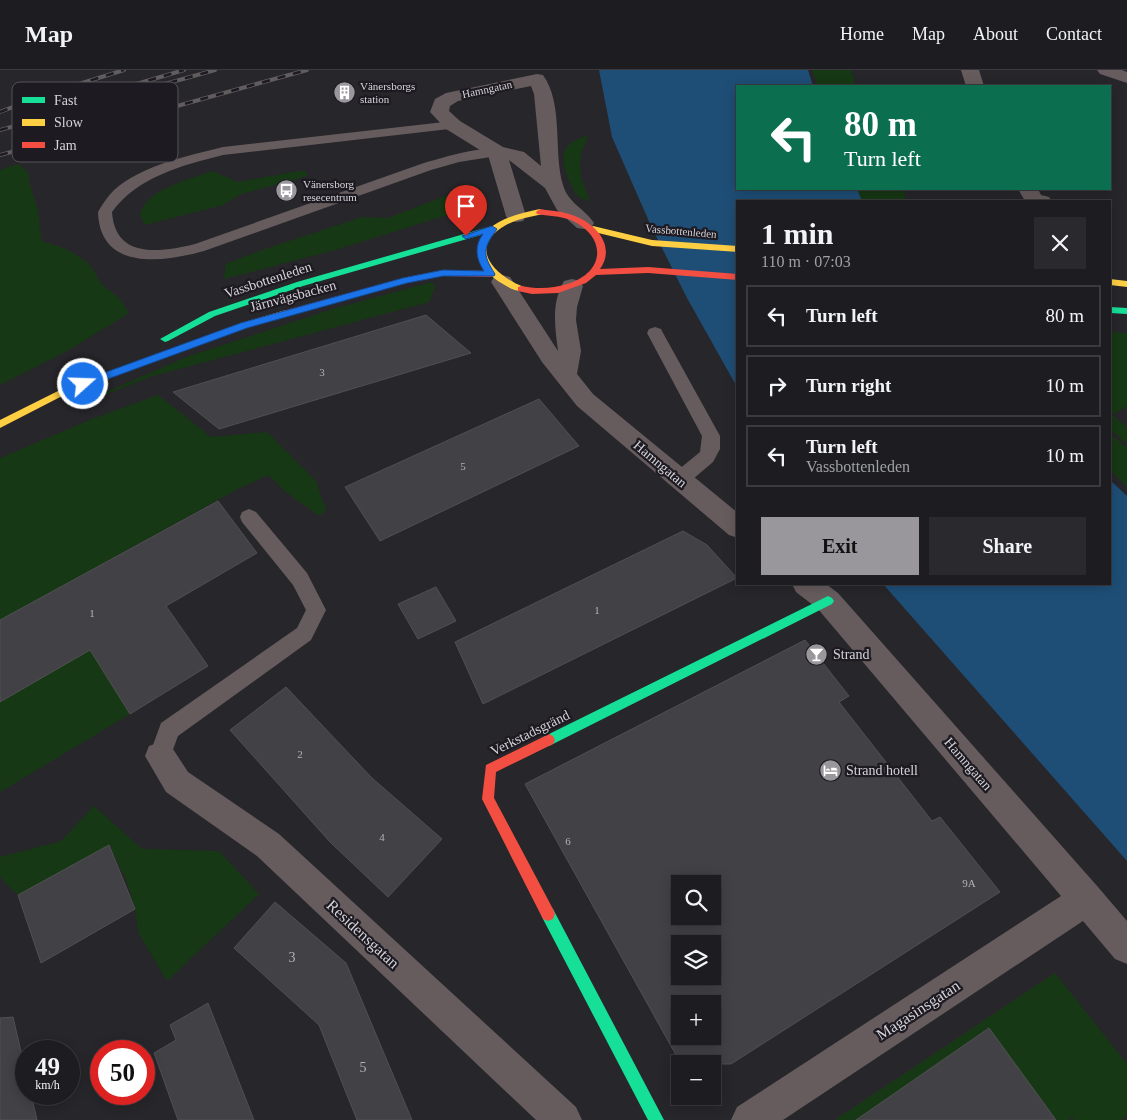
<!DOCTYPE html>
<meta charset="utf-8">
<style>
body{margin:0;font-family:"Times New Roman",serif;background:#2a292d;color:#f1f3f6;height:100vh;display:flex;flex-direction:column;font-size:19px;white-space:nowrap}
*{box-sizing:border-box;margin:0}
p{font-size:16px;color:#a0a1a5}
.icon{flex:none;width:28px;height:28px;fill:none;stroke:currentColor;stroke-width:2;stroke-linecap:round;stroke-linejoin:round}
.map{position:relative;flex:1;overflow:hidden}
.side{position:absolute;left:736px;top:130px;width:375px;height:385px;display:flex;flex-direction:column;background:#1d1c20;border-radius:0px;box-shadow:0 2px 12px #0003,0 0 0 1px #3b3a3e}
.side>*{flex:none}
.top-card{position:absolute;left:736px;top:15px;width:375px;height:105px;border-radius:0px;box-shadow:0 2px 12px #0003,0 0 0 1px #3b3a3e;background:#0b6e4f;color:#fff;overflow:hidden}
.controls{position:absolute;left:671px;top:805px;display:grid;gap:10px}
.controls a{display:grid;place-items:center;width:50px;height:50px;border-radius:0px;background:#1d1c20;box-shadow:0 2px 12px #0003,0 0 0 1px #3b3a3e;font-size:25px}
.speed{position:absolute;left:15px;top:970px;display:flex;gap:10px;font-size:25px;font-weight:700;text-align:center}
.speed>*{display:grid;place-content:center;width:65px;height:65px;border-radius:50%;background:#1d1c20;box-shadow:0 2px 12px #0003,0 0 0 1px #3b3a3e;line-height:1}
.speed small{font-size:12px;font-weight:400}
.speed .limit{border:8px solid #d22;background:#fff;color:#111}
.pin{position:absolute;display:grid;place-items:center;width:42px;height:42px;color:#fff;margin:-51px -21px;border-radius:50% 50% 50% 0;rotate:-45deg;box-shadow:0 0 5px #0007}
.pin .icon{rotate:45deg}
.me{position:absolute;width:55px;margin:-28px;rotate:70deg;stroke-linejoin:round;filter:drop-shadow(0 0 4px #0008)}
.turn{display:flex;align-items:center;gap:18px;height:105px;padding:0 25px;font-size:22px}
.turn .icon{width:65px;height:65px;stroke-width:2.5}
.turn b{display:block;font-size:35px;line-height:42px}
.round{display:grid;place-items:center;flex:none;width:52px;height:52px;border-radius:0px;background:#2a292d}
.head{display:flex;align-items:center;justify-content:space-between;height:85px;padding:0 25px}
h1{font-size:30px;font-weight:800;line-height:38px}
.cta{display:flex;gap:10px;margin-top:auto;padding:10px 25px}
.cta a{flex:1;height:58px;border-radius:0px;background:#99979c;color:#111;font-size:20px;font-weight:800;line-height:58px;text-align:center}
.cta a+a{background:#2a292d;color:#f1f3f6}
ul{padding:0;list-style:none}
li{display:flex;align-items:center;gap:15px;height:62px;margin:0 10px 8px;padding:0 15px;border:2px solid #3b3a3e;border-radius:0px}
li div{flex:1}
li b{display:block;font-size:19px}
li em{font-style:normal}
header{display:flex;align-items:center;gap:30px;box-sizing:border-box;height:70px;padding:0 25px;background:#1d1c20;border-bottom:1px solid #3b3a3e}
header strong{font-size:24px}
nav{display:flex;gap:28px;margin-inline-start:auto;font-size:18px}
.map>svg:first-child{display:block}
</style>
<header>
<strong>Map</strong>
<nav><a>Home</a><a>Map</a><a>About</a><a>Contact</a></nav>
</header>
<div class="map">
<svg width="1127" height="1050" viewBox="0 0 1127 1050">
<rect width="100%" height="100%" fill="#27262a"/>
<path fill="#173814" d="M 812,0 L 851,0 L 856,16 L 818,16 Z
M 585,66 L 588,67 L 581,83 L 580,93 L 581,107 L 590,132 C 587,130 582,129 579,127 C 572,122 561,92 564,83 C 567,73 577,70 585,66 Z
M 18,94 L 28,102 C 29,117 35,128 38,142 C 40,152 39,161 42,171 L 66,179 L 87,192 L 95,203 L 100,213 L 119,228 L 129,243 L 69,280 L 0,315 L 0,100 Z
M 212,101 L 238,112 L 299,101 L 306,101 L 308,106 L 241,124 L 223,135 L 145,155 L 140,145 C 144,120 191,109 212,101 Z
M 855,119 L 902,119 L 907,131 L 859,131 Z
M 453,123 L 459,125 L 457,142 L 335,180 L 224,209 L 226,194 L 262,180 L 362,147 L 388,148 Z
M 432,212 L 435,217 L 429,232 L 153,306 L 91,330 L 99,325 L 189,286 L 333,239 Z
M 1110,262 L 1127,263 L 1127,336 L 1112,345 L 1127,357 L 1127,374 L 1110,359 Z
M 158,325 L 211,367 L 267,362 L 316,411 L 326,440 L 320,446 L 287,423 L 268,405 L 236,420 L 0,550 L 0,388 L 92,349 Z
M 1110,364 L 1127,378 L 1127,417 L 1110,400 Z
M 90,580 L 130,644 L 0,722 L 0,632 Z
M 94,736 L 142,779 L 219,781 L 259,824 L 167,911 L 139,864 L 135,839 L 126,809 L 109,775 L 18,825 L 0,807 L 0,787 L 61,771 Z
M 1055,903 L 1127,994 L 1127,1045 L 1121,1050 L 1074,1050 L 1072,1047 L 1069,1050 L 835,1050 Z"/>
<path fill="#1e4e76" d="M 599,0 L 808,0 L 813,16 L 738,16 L 738,119 L 857,119 L 862,131 L 738,131 L 737,317 L 687,228 L 651,156 L 612,67 Z
M 1110,410 L 1127,426 L 1127,791 L 883,514 L 1110,514 Z"/>
<path fill="#424246" stroke="#505053" fill-rule="evenodd" d="M 426,245 L 471,283 L 219,359 L 173,322 Z
M 539,329 L 579,376 L 380,471 L 345,417 Z
M 218,431 L 257,483 L 166,536 L 208,596 L 130,644 L 90,580 L 0,632 L 0,550 Z
M 683,461 L 707,475 L 737,508 L 483,634 L 455,572 Z
M 436,517 L 456,551 L 418,569 L 398,534 Z
M 805,570 L 849,626 L 839,632 L 932,751 L 940,747 L 1000,822 L 731,994 L 681,994 L 525,714 ZM 680,814 L 712,814 L 712,846 L 680,846 ZM 680,874 L 712,874 L 712,906 L 680,906 ZM 680,934 L 712,934 L 712,966 L 680,966 Z
M 286,617 L 372,708 L 442,769 L 388,827 L 330,772 L 230,660 Z
M 109,775 L 135,839 L 41,893 L 18,825 Z
M 275,832 L 346,893 L 412,1050 L 357,1050 L 319,955 L 234,878 Z
M 208,933 L 254,1050 L 178,1050 L 154,983 L 176,970 L 170,955 Z
M 13,947 L 26,1003 L 26,1024 L 31,1024 L 37,1050 L 0,1050 L 0,948 Z
M 989,958 L 1056,1050 L 856,1050 Z"/>
<g fill="none" stroke-linecap="round" stroke-linejoin="round">
<path fill="#665c5e" fill-rule="evenodd" d="M 453,51 L 460,55 L 458,58 L 223,85 C 183,95 137,107 112,142 C 115,190 162,182 195,174 L 421,94 C 435,90 495,71 504,82 L 497,86 L 459,92 L 431,100 L 204,181 C 164,192 100,202 98,142 C 102,135 108,126 114,120 C 143,95 187,86 223,77 Z
M 655,257 L 661,259 L 663,263 L 720,366 L 720,379 L 713,392 L 686,415 L 679,417 L 672,415 L 670,410 L 672,405 L 700,382 L 702,366 L 647,263 L 649,259 Z
M 249,439 L 256,442 L 307,503 L 326,540 L 311,570 L 178,666 L 168,693 L 160,696 L 152,693 L 149,686 L 161,653 L 297,558 L 306,540 L 293,515 L 242,452 L 240,447 L 242,442 Z"/>
<path fill="#665c5e" fill-rule="evenodd" d="M 961,0 L 979,0 L 984,16 L 966,16 Z
M 1097,0 L 1122,0 L 1127,2 L 1127,13 L 1100,4 Z
M 537,4 L 543,5 C 564,34 553,82 563,115 C 568,133 585,139 594,153 L 591,158 L 584,159 L 577,158 L 557,140 L 545,118 L 509,90 L 526,146 L 523,151 L 516,152 L 509,151 L 506,146 L 488,85 L 446,59 L 430,42 L 435,29 L 446,23 ZM 531,16 L 534,24 L 541,96 L 524,82 L 503,77 L 460,51 L 449,41 L 450,36 L 458,31 Z
M 1018,119 L 1038,119 L 1041,125 L 1049,127 L 1052,131 L 1025,131 Z
M 502,205 L 510,207 L 558,281 C 555,257 551,233 564,211 L 572,209 L 580,211 L 583,216 L 577,237 L 576,250 L 581,281 L 577,304 L 593,324 L 738,443 L 738,468 L 729,465 L 577,336 L 542,292 L 491,212 L 494,207 Z
M 792,514 L 826,514 L 838,523 L 1098,817 L 1127,851 L 1127,894 L 1115,889 L 1083,851 L 783,1050 L 731,1050 L 737,1037 L 1061,826 L 818,539 L 796,522 Z
M 160,672 L 171,676 L 188,702 L 279,764 L 576,1037 L 582,1050 L 536,1050 L 257,786 L 166,722 L 145,686 L 149,676 Z"/>
<path fill="#16e098" fill-rule="evenodd" d="M 492,156 L 496,159 L 495,161 L 303,216 L 215,246 L 168,271 L 165,272 L 160,269 L 209,242 L 297,212 Z
M 1110,237 L 1127,238 L 1127,244 L 1110,243 Z
M 828,526 L 832,528 L 834,531 L 832,534 L 553,674 L 549,676 L 545,674 L 543,670 L 545,666 Z
M 548,837 L 553,839 L 664,1050 L 648,1050 L 543,849 L 541,844 L 543,839 Z"/>
<path fill="#ffcf43" fill-rule="evenodd" d="M 540,139 L 544,142 L 543,144 C 530,147 517,149 506,155 C 466,177 495,206 524,217 L 524,221 C 517,222 509,218 503,214 C 474,198 468,169 499,152 C 512,145 526,142 540,139 Z
M 593,156 L 652,170 L 738,176 L 738,182 L 652,176 L 590,161 L 589,159 Z
M 1110,209 L 1127,211 L 1127,217 L 1110,215 Z
M 286,240 L 291,243 L 289,245 L 247,257 L 68,323 L 0,358 L 0,350 L 62,319 L 241,253 Z"/>
<path fill="#f24e42" fill-rule="evenodd" d="M 540,139 C 551,141 562,141 572,145 C 594,152 617,175 600,199 L 648,197 L 738,204 L 738,210 L 648,203 L 596,205 L 586,213 L 558,223 L 532,224 L 518,221 L 518,217 L 521,216 C 536,219 552,219 567,214 C 605,203 608,167 571,150 C 560,146 548,146 537,144 L 536,142 Z
M 443,200 L 491,201 L 495,204 L 491,207 L 443,206 L 407,213 L 286,246 L 281,243 L 283,241 L 407,207 Z
M 549,664 L 553,666 L 555,670 L 553,674 L 496,702 L 494,728 L 553,839 L 555,844 L 553,849 L 548,851 L 543,849 L 482,729 L 486,695 Z"/>
<defs>
<path id="rail" d="M 133,15 L 184,0
M 0,42 L 53,22 L 124,0
M 0,60 L 215,0
M 0,85 L 307,0"/>
</defs>
<use href="#rail" stroke="#615c5e" stroke-width="4"/>
<use href="#rail" stroke="#1d1a22" stroke-width="2.5" stroke-dasharray="8" stroke-linecap="butt"/>
</g>
<path fill="#1a73e8" stroke="#114b97" d="M 492,156 L 497,159 C 483,178 482,184 495,204 L 494,206 L 443,206 L 407,213 L 247,258 L 86,317 L 79,317 L 78,314 L 79,312 L 241,253 L 403,208 L 443,200 L 484,201 C 476,189 474,176 483,164 L 466,169 L 462,166 Z"/>
<defs>
<symbol id="building-disc" viewBox="-11 -11 22 22"><circle r="9.5" fill="#99979c" stroke="#1d1a22"/><path d="M-4-6H4V6H1V3H-1V6H-4ZM-2.5-4.3h1.7v1.8h-1.7ZM.8-4.3h1.7v1.8H.8ZM-2.5-1h1.7V.8h-1.7ZM.8-1h1.7V.8H.8Z" fill="#fff"/></symbol>
<symbol id="bus-disc" viewBox="-11 -11 22 22"><circle r="9.5" fill="#99979c" stroke="#1d1a22"/><path d="M-5-6H5V4H4V6H2V4H-2V6H-4V4H-5ZM-3.5-4V0h7V-4ZM-3.5 1.2v1.5H-2V1.2ZM2 1.2v1.5H3.5V1.2Z" fill="#fff"/></symbol>
<symbol id="bar-disc" viewBox="-11 -11 22 22"><circle r="9.5" fill="#99979c" stroke="#1d1a22"/><path d="M-6-5H6L.8 .8V4.5H3.5V6h-7V4.5H-.8V.8Z" fill="#fff"/></symbol>
<symbol id="hotel-disc" viewBox="-11 -11 22 22"><circle r="9.5" fill="#99979c" stroke="#1d1a22"/><path d="M-6-4.5h1.5V1H6V5H4.5V3h-9V5H-6ZM-4 0a1.8 1.8 0 1 1 3.6 0ZM.5 0V-2.5h3Q6-2.5 6 0Z" fill="#fff"/></symbol>
</defs>
<g fill-rule="evenodd">
<use href="#building-disc" x="332" y="10" width="25" height="25"/>
<use href="#bus-disc" x="274" y="108" width="25" height="25"/>
<use href="#bar-disc" x="804" y="572" width="25" height="25"/>
<use href="#hotel-disc" x="818" y="688" width="25" height="25"/>
</g>
<g text-anchor="middle" dominant-baseline="central" stroke-width="4.5" stroke-linejoin="round" paint-order="stroke">
<g font-size="11" fill="#d6d4da" stroke="#1d1a22" text-anchor="start">
<text x="360" y="16">Vänersborgs<tspan x="360" dy="13">station</tspan></text>
<text x="303" y="114">Vänersborg<tspan x="303" dy="13">resecentrum</tspan></text>
</g>
<g font-size="11" fill="#d6d4da" stroke="#1d1a22">
<text transform="translate(487 19) rotate(-12)">Hamngatan</text>
<text transform="translate(681 161) rotate(5)">Vassbottenleden</text>
</g>
<g font-size="11" fill="#b1b0b5">
<text x="322" y="302">3</text>
<text x="463" y="396">5</text>
<text x="597" y="540">1</text>
<text x="92" y="543">1</text>
<text x="300" y="684">2</text>
<text x="382" y="767">4</text>
<text x="568" y="771">6</text>
<text x="969" y="813">9A</text>
</g>
<g font-size="14" fill="#d6d4da" stroke="#1d1a22">
<text transform="translate(268 210) rotate(-18)">Vassbottenleden</text>
<text transform="translate(293 226) rotate(-15)">Järnvägsbacken</text>
<text transform="translate(660 394) rotate(40)">Hamngatan</text>
<text transform="translate(530 663) rotate(-26)">Verkstadsgränd</text>
<text transform="translate(968 694) rotate(49)">Hamngatan</text>
</g>
<g font-size="14" fill="#d6d4da" stroke="#1d1a22" text-anchor="start">
<text x="833" y="584">Strand</text>
<text x="846" y="700">Strand hotell</text>
</g>
<g font-size="14" fill="#b1b0b5">
<text x="292" y="887">3</text>
<text x="363" y="997">5</text>
</g>
<g font-size="16" fill="#d6d4da" stroke="#1d1a22">
<text transform="translate(363 864) rotate(43)">Residensgatan</text>
<text transform="translate(918 940) rotate(-33)">Magasinsgatan</text>
</g>
</g>
<rect x="12" y="12" width="166" height="80" rx="8" fill="#1d1a22" stroke="#545259" stroke-width="1"/>
<rect x="22" y="27" width="23" height="6" fill="#16e098"/>
<rect x="22" y="49" width="23" height="7" fill="#ffcf43"/>
<rect x="22" y="72" width="23" height="6" fill="#f24e42"/>
<g font-size="14" fill="#d6d4da">
<text x="54" y="35">Fast</text>
<text x="54" y="57">Slow</text>
<text x="54" y="80">Jam</text>
</g>
</svg>
<div class="controls">
<a><svg class="icon" aria-label="search" viewBox="0 0 24 24"><circle cx="10" cy="10" r="6"/><path d="M15 15l6 6"/></svg></a>
<a><svg class="icon" aria-label="layers" viewBox="0 0 24 24"><path d="M12 4l9 5-9 5-9-5zM3 14l9 5 9-5"/></svg></a>
<a>+</a>
<a>−</a>
</div>
<div class="speed"><div>49<small>km/h</small></div><div class="limit">50</div></div>
<div class="pin" style="left:466px;top:166px;background:#d93025"><svg class="icon" aria-label="arrive" viewBox="0 0 24 24"><path d="M6 21V4h12l-3 4 3 4H6"/></svg></div>
<svg class="me" style="left:83px;top:314px" viewBox="-20 -20 40 40"><circle r="17" fill="#1a73e8" stroke="#fff" stroke-width="3"/><path d="M0-11L8 9 0 5-8 9z" fill="#fff"/></svg>
<div class="top-card">
<div class="turn"><svg class="icon" aria-label="left" viewBox="0 0 24 24"><path d="M17 20v-9H6M10 6l-5 5 5 5"/></svg><div><b>80 m</b>Turn left</div></div>
</div>
<section class="side">
<div class="head"><div><h1>1 min</h1><p>110 m · 07:03</p></div><a class="round"><svg class="icon" aria-label="close" viewBox="0 0 24 24"><path d="M6 6l12 12M18 6L6 18"/></svg></a></div>
<ul>
<li><svg class="icon" aria-label="left" viewBox="0 0 24 24"><path d="M17 20v-9H6M10 6l-5 5 5 5"/></svg><div><b>Turn left</b></div><em>80 m</em></li>
<li><svg class="icon" aria-label="right" viewBox="0 0 24 24"><path d="M7 20v-9h11M14 6l5 5-5 5"/></svg><div><b>Turn right</b></div><em>10 m</em></li>
<li><svg class="icon" aria-label="left" viewBox="0 0 24 24"><path d="M17 20v-9H6M10 6l-5 5 5 5"/></svg><div><b>Turn left</b><p>Vassbottenleden</p></div><em>10 m</em></li>
</ul>
<div class="cta"><a>Exit</a><a>Share</a></div>
</section>
</div>
